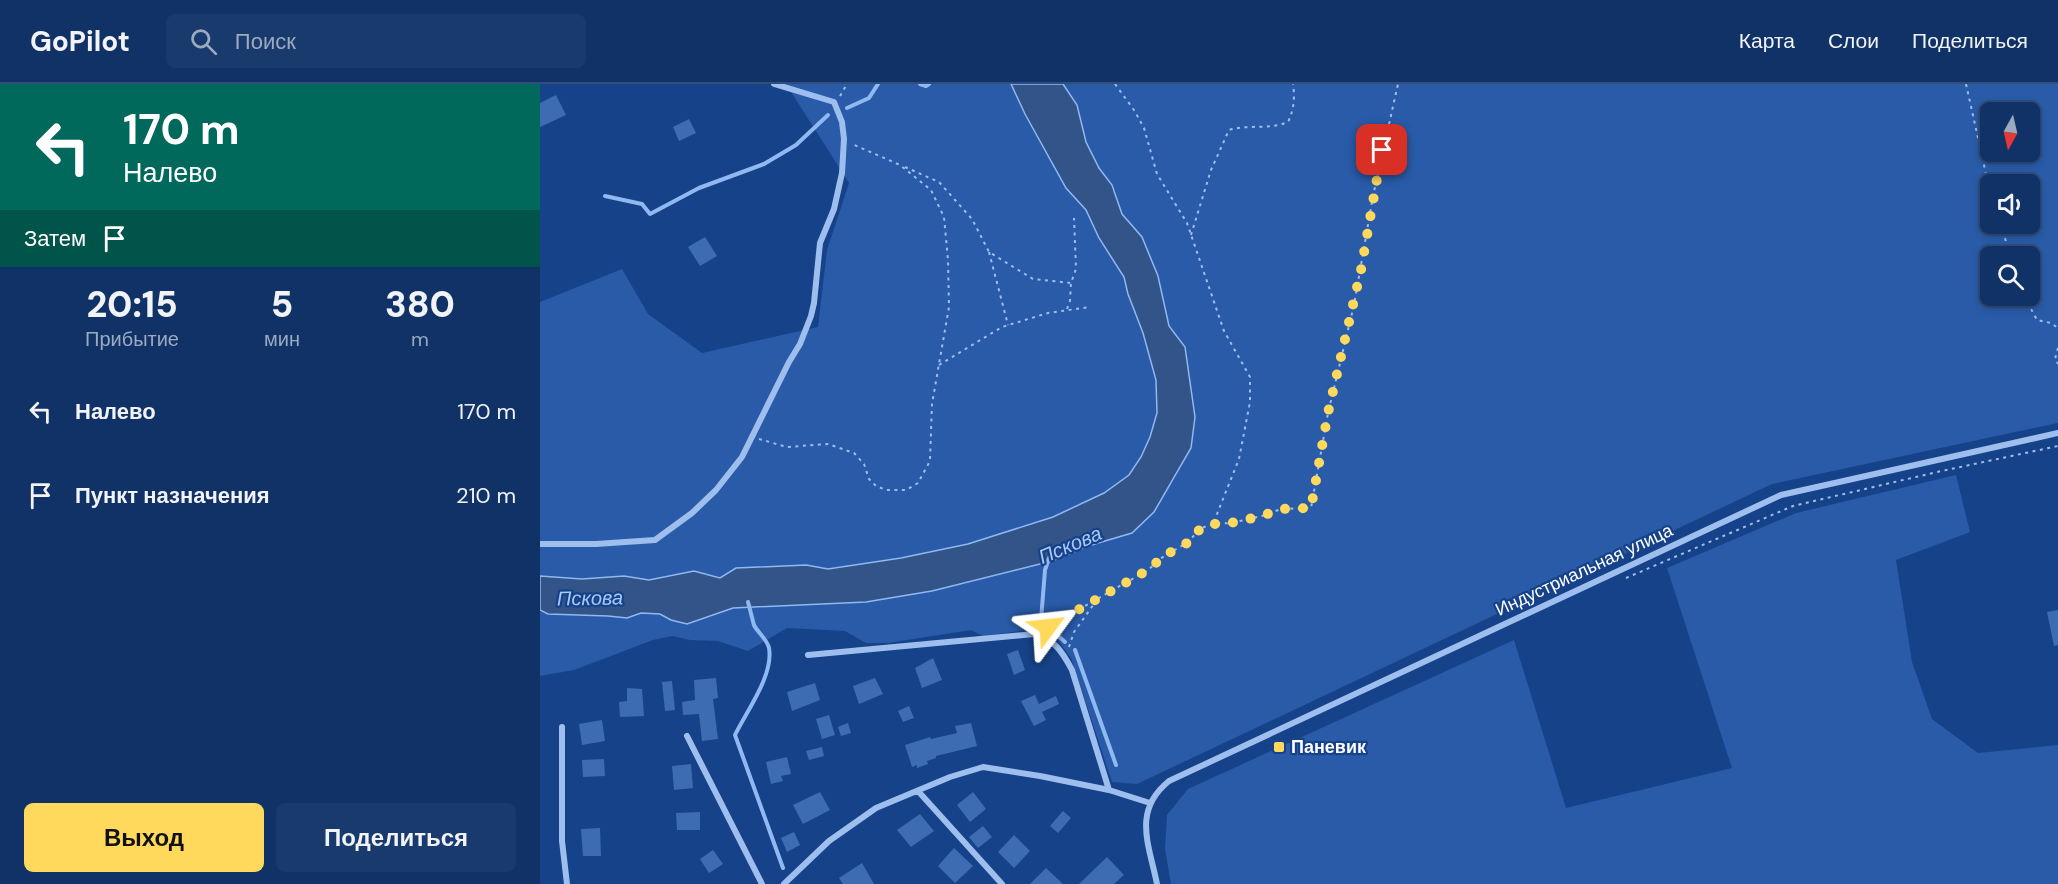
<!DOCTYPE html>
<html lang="ru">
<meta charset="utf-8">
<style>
body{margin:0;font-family:"DM Sans",sans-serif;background:#193a6d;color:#f1f3f6;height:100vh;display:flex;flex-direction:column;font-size:22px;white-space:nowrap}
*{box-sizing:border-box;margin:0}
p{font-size:20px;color:#9caac0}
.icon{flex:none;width:33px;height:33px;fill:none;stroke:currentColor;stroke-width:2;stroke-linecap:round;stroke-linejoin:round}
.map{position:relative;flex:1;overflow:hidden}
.details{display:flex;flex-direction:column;background:#103267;width:540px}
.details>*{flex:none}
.top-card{background:#00695c;color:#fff;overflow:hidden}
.needle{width:39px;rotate:188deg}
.tools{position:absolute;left:1440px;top:18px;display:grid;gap:12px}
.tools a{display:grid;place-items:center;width:60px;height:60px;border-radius:9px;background:#103267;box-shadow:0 3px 9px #0003,0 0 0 2px #304d7b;font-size:30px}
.pin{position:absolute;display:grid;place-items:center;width:51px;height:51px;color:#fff;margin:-26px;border-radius:12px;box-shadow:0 3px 9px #0006}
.me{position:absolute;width:66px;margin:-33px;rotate:60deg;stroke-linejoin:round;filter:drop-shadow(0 0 4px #0008)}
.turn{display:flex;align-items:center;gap:21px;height:126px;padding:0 24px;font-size:27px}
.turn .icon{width:78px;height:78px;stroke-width:2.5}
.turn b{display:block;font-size:42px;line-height:51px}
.then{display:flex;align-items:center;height:57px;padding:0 24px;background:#0003;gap:12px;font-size:22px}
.eta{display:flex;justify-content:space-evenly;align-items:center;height:102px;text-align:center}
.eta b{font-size:36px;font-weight:800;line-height:42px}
.action{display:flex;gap:12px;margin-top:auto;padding:12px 24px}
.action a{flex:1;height:69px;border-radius:9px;background:#ffd95c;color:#111;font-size:24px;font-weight:800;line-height:69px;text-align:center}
.action a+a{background:#193a6d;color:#f1f3f6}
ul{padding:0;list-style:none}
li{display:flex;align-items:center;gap:18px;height:84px;padding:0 24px}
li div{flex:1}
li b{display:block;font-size:22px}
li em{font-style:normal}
header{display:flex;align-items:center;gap:36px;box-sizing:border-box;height:84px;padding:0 30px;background:#103267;border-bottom:2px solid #304d7b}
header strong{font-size:28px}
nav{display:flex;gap:33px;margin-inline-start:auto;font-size:21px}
.search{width:420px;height:54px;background:#193a6d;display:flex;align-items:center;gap:15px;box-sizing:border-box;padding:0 21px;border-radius:9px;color:#9caac0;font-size:22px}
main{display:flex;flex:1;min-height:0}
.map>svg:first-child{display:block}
</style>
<header>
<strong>GoPilot</strong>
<div class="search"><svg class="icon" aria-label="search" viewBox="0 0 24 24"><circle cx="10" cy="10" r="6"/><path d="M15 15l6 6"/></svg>Поиск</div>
<nav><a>Карта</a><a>Слои</a><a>Поделиться</a></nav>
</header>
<main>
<section class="details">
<div class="top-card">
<div class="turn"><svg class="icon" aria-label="left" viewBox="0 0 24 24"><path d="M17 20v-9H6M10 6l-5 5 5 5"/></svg><div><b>170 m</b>Налево</div></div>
<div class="then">Затем<svg class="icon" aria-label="arrive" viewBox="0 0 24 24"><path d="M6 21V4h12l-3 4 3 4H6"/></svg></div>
</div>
<div class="eta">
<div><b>20:15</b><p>Прибытие</p></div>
<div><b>5</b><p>мин</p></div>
<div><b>380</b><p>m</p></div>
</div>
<ul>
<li><svg class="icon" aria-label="left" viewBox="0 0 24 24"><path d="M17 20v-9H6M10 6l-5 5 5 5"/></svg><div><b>Налево</b></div><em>170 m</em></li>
<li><svg class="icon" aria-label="arrive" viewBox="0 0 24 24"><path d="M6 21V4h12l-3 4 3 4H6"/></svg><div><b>Пункт назначения</b></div><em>210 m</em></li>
</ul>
<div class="action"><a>Выход</a><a>Поделиться</a></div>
</section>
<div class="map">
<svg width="1518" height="800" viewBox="0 0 1518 800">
<rect width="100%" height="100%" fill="#164289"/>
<path fill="#295ba8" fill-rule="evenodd" d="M 246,0 L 471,0 L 485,30 L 526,104 L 546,126 L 559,154 L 584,193 L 588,210 L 603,249 L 616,296 L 617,329 L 610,353 L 601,373 L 589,391 L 564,409 L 513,433 L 428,460 L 361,474 L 288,485 L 266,481 L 196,484 L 180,494 L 154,487 L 109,496 L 84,492 L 42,495 L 0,492 L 0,218 L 82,185 L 108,230 L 162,269 L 278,243 L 287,166 L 309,99 Z
M 523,0 L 1518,0 L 1518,339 L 1232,400 L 597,700 L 572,698 L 531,574 L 508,543 L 443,552 L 431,546 L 348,559 L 326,559 L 305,547 L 247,544 L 208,567 L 178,557 L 150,556 L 132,552 L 113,556 L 34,586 L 0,592 L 0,526 L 8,530 L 68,532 L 87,534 L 101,529 L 120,530 L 131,536 L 147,540 L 193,524 L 326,518 L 512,477 L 548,462 L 632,399 L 651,364 L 645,263 L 629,242 L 618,192 L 602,153 L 582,130 L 572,101 L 559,84 L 546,58 L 537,21 ZM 1450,28 L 1490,28 L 1490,68 L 1450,68 ZM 1450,100 L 1490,100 L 1490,140 L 1450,140 ZM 1450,172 L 1490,172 L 1490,212 L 1450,212 Z
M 1416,391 L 1430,448 L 1356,476 L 1372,578 L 1392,635 L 1438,669 L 1518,661 L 1518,800 L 631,800 L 625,765 L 627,731 L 648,705 L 974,556 L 1026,724 L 1192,684 L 1127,484 L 1256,429 Z"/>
<path fill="#335489" stroke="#90b8f1" stroke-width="1.5" d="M 471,0 L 523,0 L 537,21 L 546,58 L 559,84 L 572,101 L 582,130 L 602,153 L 618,192 L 629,242 L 645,263 L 655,333 L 651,364 L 614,428 L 592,449 L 548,462 L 512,477 L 392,507 L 326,518 L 193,524 L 147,540 L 131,536 L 120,530 L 101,529 L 87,534 L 68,532 L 8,530 L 0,526 L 0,492 L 42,495 L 84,492 L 109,496 L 154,487 L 180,494 L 196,484 L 266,481 L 288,485 L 361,474 L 428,460 L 513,433 L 564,409 L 589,391 L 601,373 L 610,353 L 617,329 L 616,296 L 603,249 L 588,210 L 584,193 L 559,154 L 546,126 L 526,104 L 485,30 Z"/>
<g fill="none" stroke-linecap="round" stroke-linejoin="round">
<path stroke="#90b8f1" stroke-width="4" d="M 380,0 L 386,2 L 389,0
M 307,24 L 329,14 L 338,0
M 65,112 L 102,120 L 110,130 L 159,104 L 224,80 L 256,61 L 288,31
M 208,518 C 210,525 212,534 214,541 C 218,549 227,555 229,564 C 234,591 206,628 195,651 L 243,784
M 505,540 L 501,536 L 505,486 L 509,474
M 515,549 L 525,558
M 535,566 L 576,681"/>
</g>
<path fill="#3e6cb2" d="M 16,11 L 26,31 L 0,43 L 0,19 Z
M 149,35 L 156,49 L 139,57 L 133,43 Z
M 165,153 L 177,172 L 160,182 L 148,163 Z
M 1518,526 L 1518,561 L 1514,562 L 1507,528 Z
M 478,566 L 485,586 L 474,591 L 467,570 Z
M 393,574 L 402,596 L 382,604 L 375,584 Z
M 176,594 L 178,614 L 173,615 L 178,655 L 162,657 L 159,630 L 143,631 L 142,618 L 155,616 L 154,596 Z
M 335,594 L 343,610 L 319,620 L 313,602 Z
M 132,597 L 135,626 L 125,627 L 122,598 Z
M 275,599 L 280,616 L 252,627 L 247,608 Z
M 87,604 L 102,605 L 104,632 L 80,633 L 79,618 L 87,617 Z
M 495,611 L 499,620 L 516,612 L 519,620 L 502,628 L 506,636 L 494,642 L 481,617 Z
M 369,622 L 374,634 L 363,638 L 358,627 Z
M 289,631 L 295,651 L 282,655 L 276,635 Z
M 62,636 L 65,657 L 42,661 L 39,640 Z
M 308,639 L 311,649 L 301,652 L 298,643 Z
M 431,639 L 437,662 L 396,672 L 396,674 L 387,677 L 388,680 L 377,684 L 377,681 L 372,683 L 365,661 L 390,653 L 391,655 L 417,649 L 415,642 Z
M 282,663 L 284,672 L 269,676 L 266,667 Z
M 247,673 L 251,690 L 241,692 L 243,697 L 231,700 L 226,678 Z
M 64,675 L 65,692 L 43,693 L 42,676 Z
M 151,680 L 153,704 L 134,706 L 132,682 Z
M 280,708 L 290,726 L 263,740 L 253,721 Z
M 433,708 L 446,725 L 430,738 L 417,721 Z
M 523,727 L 531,734 L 518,749 L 510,742 Z
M 160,728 L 160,746 L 137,746 L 136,729 Z
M 380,730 L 394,747 L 371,763 L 357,746 Z
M 443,742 L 452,753 L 438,764 L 429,753 Z
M 60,744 L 61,772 L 43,772 L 41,745 Z
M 254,748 L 260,761 L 247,768 L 241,754 Z
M 474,751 L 490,767 L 474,784 L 458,768 Z
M 414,764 L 433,782 L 415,799 L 398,782 Z
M 173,766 L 183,780 L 169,789 L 160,775 Z
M 567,773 L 584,791 L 574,800 L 539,800 Z
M 322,779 L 334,800 L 303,800 L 299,794 Z
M 506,784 L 523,800 L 490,800 Z"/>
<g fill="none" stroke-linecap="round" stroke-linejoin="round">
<path stroke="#9ebeee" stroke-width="2" stroke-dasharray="3 4.5" stroke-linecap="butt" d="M 575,0 L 594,26 L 604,44 L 617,90 L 647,139 L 684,247 L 710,293 L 710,318 L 699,375 L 673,440
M 1426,0 L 1450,108
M 300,12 L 307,0
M 365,83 L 399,98 L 432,135 L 449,168 L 493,195 L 531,199
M 1460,140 L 1471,172
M 651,151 L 671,86 L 689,46 C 710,40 729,46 748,38 C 754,26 755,13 753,0
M 449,168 L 468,241
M 1484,212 L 1497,236 L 1511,239 L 1518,244
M 527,225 L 530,217 L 531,199 L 536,185 L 534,134
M 1518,264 L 1515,275 L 1518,280
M 399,281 L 462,243 L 508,229 L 550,223
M 219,355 L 247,363 L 288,360 L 314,369 L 324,380 L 329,395 L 336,402 L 346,406 L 366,406 L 378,399 L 390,377 L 392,320 L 409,223 L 408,176 L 404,133 L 391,106 L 360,81 L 312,60
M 1086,494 L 1253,422 L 1397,388 L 1518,362
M 506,544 L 608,486 L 624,472 L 647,459 L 661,444 L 673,440 L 691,439 L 722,432 L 741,425 L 771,424 L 788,329 L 814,221 L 833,112 L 858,0
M 529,563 L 534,548 L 556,517"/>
<path stroke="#9ebeee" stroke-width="6" d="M 0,460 L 56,460 L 115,456 L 152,429 L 176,406 L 202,373 L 249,278 L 260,260 L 271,232 L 274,219 L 280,159 L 294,125 L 302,89 L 304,55 L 302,38 L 294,18 L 234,0
M 268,571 L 494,550 C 514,554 523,569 532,586 L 569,706
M 22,643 L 22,757 L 27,800
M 147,652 L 222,800
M 378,707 L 462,800
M 244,800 L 289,757 L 336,724 L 410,693 L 443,683 L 500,692 L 569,706 L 610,719
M 617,800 C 609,760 592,727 629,697 L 1241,411 L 1518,349"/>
</g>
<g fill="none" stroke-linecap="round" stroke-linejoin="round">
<path stroke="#ffd95c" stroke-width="10" stroke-dasharray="0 18" d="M 508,543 L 608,486 L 624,472 L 647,459 L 661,444 L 673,440 L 691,439 L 722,432 L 741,425 L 771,424 L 788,329 L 821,186 L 842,66"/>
</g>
<rect fill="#ffd95c" stroke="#164289" stroke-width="2" x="733" y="657" width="12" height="12" rx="3"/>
<g text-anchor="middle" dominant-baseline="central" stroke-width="4.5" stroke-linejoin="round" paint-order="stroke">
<g font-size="18" fill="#fff" stroke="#164289">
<text transform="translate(1044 486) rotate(-25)">Индустриальная улица</text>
</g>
<g font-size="18" font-weight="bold" fill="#fff" stroke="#164289" text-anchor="start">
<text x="751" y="663">Паневик</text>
</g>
<g font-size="20" font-style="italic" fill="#aac8f6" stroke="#164289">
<text transform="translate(530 461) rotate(-23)">Пскова</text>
<text transform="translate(50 514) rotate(-1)">Пскова</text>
</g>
</g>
</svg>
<div class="tools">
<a><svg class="needle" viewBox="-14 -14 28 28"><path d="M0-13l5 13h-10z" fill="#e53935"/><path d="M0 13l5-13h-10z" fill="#9caac0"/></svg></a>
<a><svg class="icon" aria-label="sound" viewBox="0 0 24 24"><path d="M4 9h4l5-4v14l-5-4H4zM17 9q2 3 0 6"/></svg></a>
<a><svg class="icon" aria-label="search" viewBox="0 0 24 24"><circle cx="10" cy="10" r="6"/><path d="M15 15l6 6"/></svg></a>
</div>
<div class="pin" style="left:842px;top:66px;background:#d93025"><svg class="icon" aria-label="arrive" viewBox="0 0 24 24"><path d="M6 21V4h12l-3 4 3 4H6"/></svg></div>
<svg class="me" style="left:508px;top:543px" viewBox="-20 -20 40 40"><path d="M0-17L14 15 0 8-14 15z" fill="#ffd95c" stroke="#fff" stroke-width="4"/></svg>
</div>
</main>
